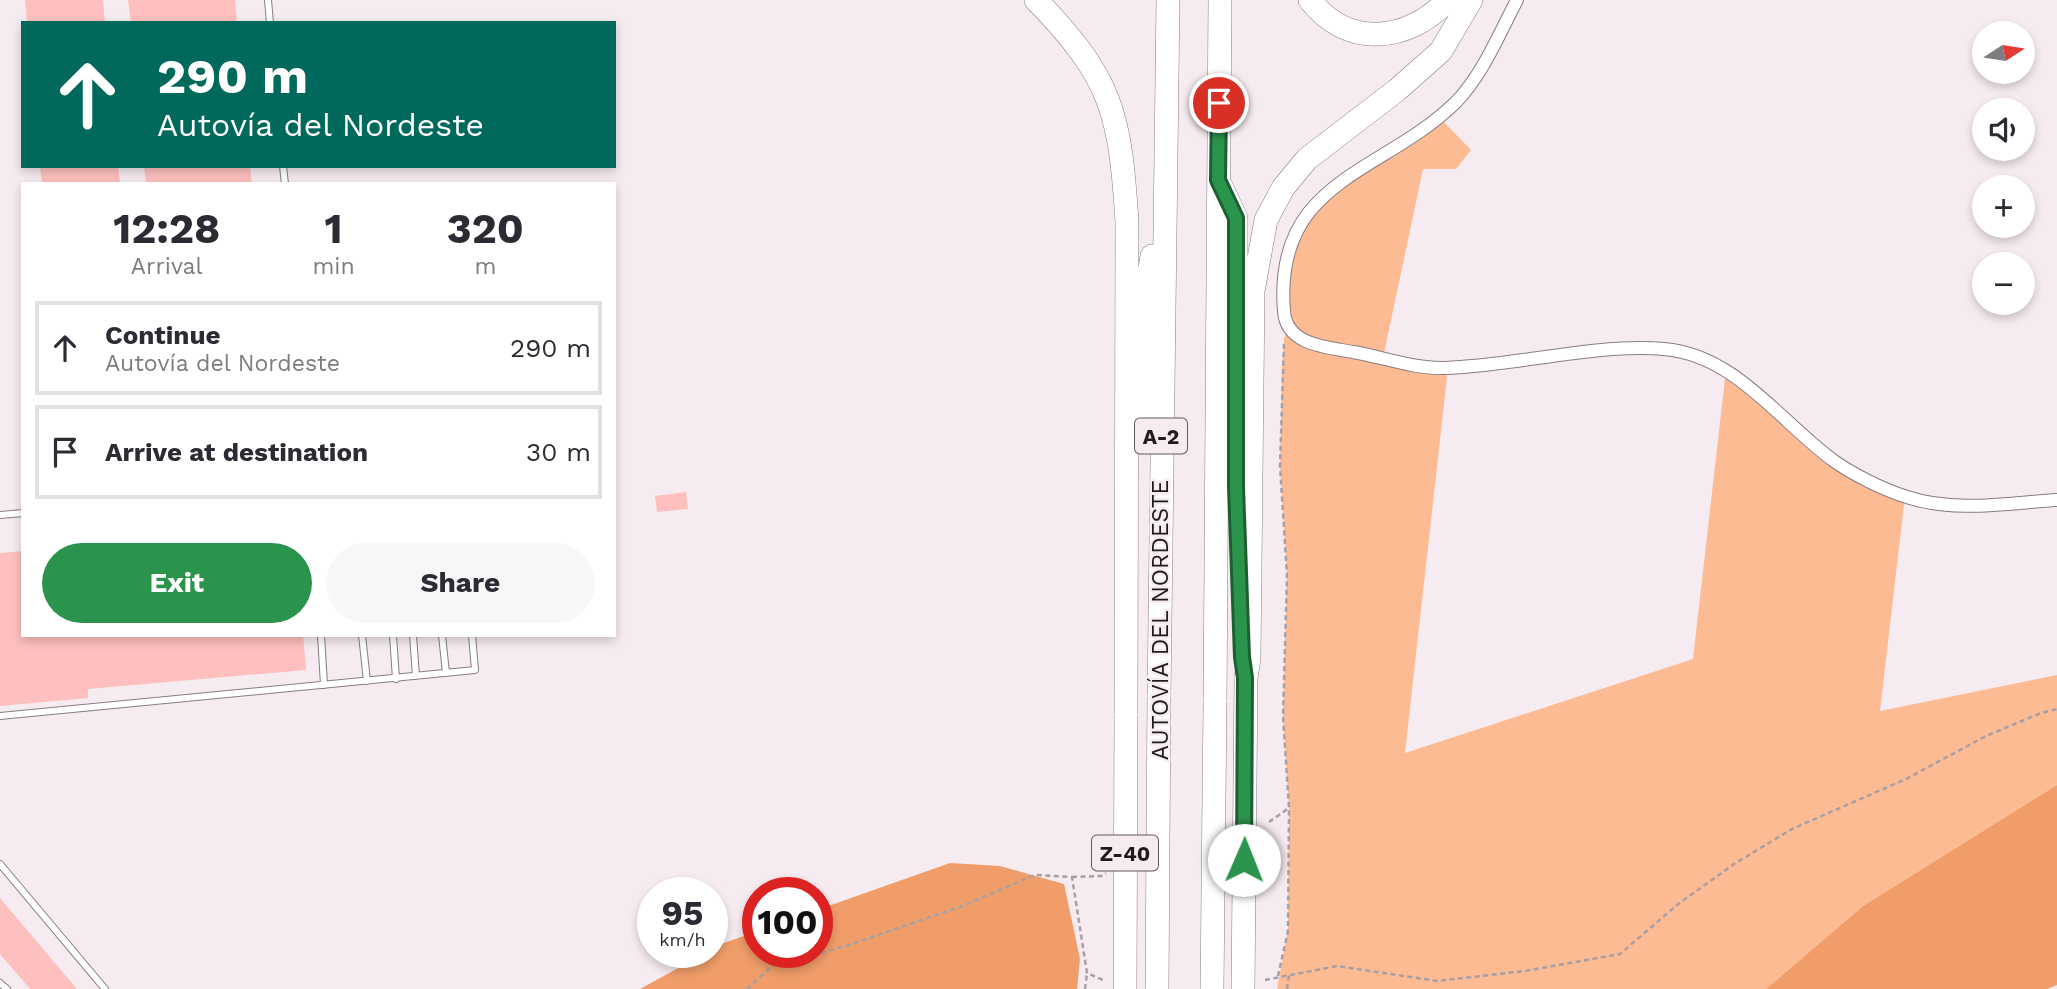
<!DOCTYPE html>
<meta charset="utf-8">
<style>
body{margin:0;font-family:"Work Sans",sans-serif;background:#f7f7f7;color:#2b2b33;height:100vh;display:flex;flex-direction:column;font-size:26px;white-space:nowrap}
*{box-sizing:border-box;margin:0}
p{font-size:23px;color:#7c7c81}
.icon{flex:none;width:38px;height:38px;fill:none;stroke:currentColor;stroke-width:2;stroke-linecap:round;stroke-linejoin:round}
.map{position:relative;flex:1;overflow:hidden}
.drawer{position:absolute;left:21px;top:182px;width:595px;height:455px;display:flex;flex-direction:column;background:#fff;border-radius:0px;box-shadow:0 4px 10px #0003}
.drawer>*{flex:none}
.top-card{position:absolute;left:21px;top:21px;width:595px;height:147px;border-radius:0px;box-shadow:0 4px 10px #0003;background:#00695c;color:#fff;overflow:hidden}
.needle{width:46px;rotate:78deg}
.tools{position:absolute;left:1972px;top:21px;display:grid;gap:14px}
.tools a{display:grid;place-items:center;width:63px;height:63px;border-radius:50%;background:#fff;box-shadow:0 4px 10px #0003;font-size:35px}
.speed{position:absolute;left:637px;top:877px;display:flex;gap:14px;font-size:35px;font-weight:700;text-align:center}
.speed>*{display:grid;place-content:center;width:91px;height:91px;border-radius:50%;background:#fff;box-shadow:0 4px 10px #0003;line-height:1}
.speed small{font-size:18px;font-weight:400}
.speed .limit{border:10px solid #d22;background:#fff;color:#111}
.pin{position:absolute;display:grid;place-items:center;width:60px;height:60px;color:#fff;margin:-30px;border:4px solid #fff;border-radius:50%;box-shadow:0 2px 7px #0007}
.me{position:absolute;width:77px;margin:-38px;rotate:1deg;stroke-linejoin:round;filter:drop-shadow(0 0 5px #0008)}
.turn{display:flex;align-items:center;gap:24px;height:147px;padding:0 21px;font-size:32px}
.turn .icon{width:91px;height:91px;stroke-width:2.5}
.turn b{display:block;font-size:49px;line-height:60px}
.eta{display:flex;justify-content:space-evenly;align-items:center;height:119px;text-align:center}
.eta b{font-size:42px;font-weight:700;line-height:49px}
.cta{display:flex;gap:14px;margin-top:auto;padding:14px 21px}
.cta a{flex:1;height:80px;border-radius:42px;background:#2b944c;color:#fff;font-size:28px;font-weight:700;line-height:80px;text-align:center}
.cta a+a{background:#f7f7f7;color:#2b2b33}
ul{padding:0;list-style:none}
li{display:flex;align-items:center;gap:21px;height:94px;margin:0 14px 10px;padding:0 7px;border:4px solid #e1e1e2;border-radius:0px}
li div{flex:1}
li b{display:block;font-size:26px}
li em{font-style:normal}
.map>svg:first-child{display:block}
</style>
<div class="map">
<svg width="2057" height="989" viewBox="0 0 2057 989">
<rect width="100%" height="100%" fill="#f6ebf0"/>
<path fill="#fdbb94" d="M 1438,116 L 1471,150 L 1456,169 L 1423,169 L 1383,358 L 1448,368 L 1405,753 L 1693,659 L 1726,370 L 1837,463 L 1905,496 L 1880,711 L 2057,675 L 2057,785 L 1863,906 L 1766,989 L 1277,989 L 1288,930 L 1289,808 L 1283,717 L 1287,575 L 1280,466 L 1282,368 L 1284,338 L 1289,327 L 1284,275 L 1310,209 Z"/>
<path fill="#f09d69" d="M 2057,785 L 2057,985 L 2047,989 L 1766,989 L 1863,906 Z
M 950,863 L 1000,866 L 1064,884 L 1080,959 L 1077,989 L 640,989 L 724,943 L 758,931 L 758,952 L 817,952 L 817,910 Z"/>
<path fill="#fec0bf" d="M 25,0 L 103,0 L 105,23 L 27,23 Z
M 128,0 L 235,0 L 237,23 L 131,23 Z
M 40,166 L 118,166 L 120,184 L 42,184 Z
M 144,166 L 250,166 L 252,184 L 146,184 Z
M 686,492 L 688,509 L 657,512 L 655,496 Z
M 23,551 L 23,635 L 303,635 L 306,670 L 88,689 L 88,698 L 0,706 L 0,553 Z
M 0,898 L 77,989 L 30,989 L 0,954 Z"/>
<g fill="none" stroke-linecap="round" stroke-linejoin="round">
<defs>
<path id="service" d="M 268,0 L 270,23
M 283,166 L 285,184
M 0,515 L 23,513
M 321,635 L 324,685
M 362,635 L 367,681
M 393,635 L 396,679
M 413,635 L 416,676
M 442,635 L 446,673
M 0,716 L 475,670 L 472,635
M 0,864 L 105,989
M 0,983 L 7,989"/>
<path id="minor" d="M 1517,0 C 1499,34 1483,74 1456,102 C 1383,174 1273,179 1284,311 C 1286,345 1326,347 1353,352 C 1383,357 1414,369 1445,368 C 1515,366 1596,343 1664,349 C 1736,355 1780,422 1834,461 C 1854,475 1884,490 1907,497 C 1955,513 2008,503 2057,500"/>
<path id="motorway" d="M 1036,0 C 1113,79 1120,114 1127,222 L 1126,716
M 1310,0 C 1348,49 1408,42 1448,0
M 1221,186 L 1236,218 L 1236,470
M 1142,421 L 1146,294 L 1152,256
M 1246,678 L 1249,658 L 1253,291 L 1266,220 L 1283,188 L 1307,159 L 1397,90 L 1441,51 L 1471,0
M 1159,697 L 1168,0
M 1215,702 L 1220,0"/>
</defs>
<use href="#service" stroke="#877d82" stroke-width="8"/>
<use href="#minor" stroke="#877d82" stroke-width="14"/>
<use href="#motorway" stroke="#877d82" stroke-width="24"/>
<path stroke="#a79fa3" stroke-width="2.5" stroke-dasharray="5 3.5" stroke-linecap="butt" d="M 1269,822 L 1289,808
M 1072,877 L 1101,876 L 1106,873
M 1278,976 L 1288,931 L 1289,808 L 1283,717 L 1287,575 L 1280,466 L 1284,344
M 1265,980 L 1337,966 L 1437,981 L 1525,971 L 1620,954 L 1677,905 L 1734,864 L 1792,829 L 1906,779 L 1986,736 L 2041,713 L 2057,709
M 747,989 L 772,966 L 849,945 L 960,907 L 1035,875 L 1072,877 L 1087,973 L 1105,981
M 1085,989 L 1087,973
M 1287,989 L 1289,975"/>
<use href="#service" stroke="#fff" stroke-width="6"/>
<use href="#minor" stroke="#fff" stroke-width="12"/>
<use href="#motorway" stroke="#fff" stroke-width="23"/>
<defs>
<path id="motorway-bridge" d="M 1125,989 L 1126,716
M 1157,989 L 1159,697
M 1212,989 L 1215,702
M 1243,989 L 1246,678"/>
</defs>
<use href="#motorway-bridge" stroke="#877d82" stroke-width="24" stroke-linecap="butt"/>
<use href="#motorway-bridge" stroke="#fff" stroke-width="23"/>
</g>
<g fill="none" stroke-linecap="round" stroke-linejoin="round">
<defs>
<path id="route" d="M 1219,103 L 1218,180 L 1236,218 L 1236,487 L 1242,657 L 1245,678 L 1244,860"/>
</defs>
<use href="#route" stroke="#1c6031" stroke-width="18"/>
<use href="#route" stroke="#2b944c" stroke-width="12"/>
</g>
<g text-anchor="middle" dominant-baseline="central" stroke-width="5" stroke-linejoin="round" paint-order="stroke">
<g fill="#f6ebf0" stroke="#60595c" stroke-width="2">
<rect x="1135" y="418.5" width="52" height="35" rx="5"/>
<rect x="1092" y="835.5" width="66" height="35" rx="5"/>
</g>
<g font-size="21" font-weight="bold" fill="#1f1b1d">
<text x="1161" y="436">A-2</text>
<text x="1125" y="853">Z-40</text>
</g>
<g font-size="23" fill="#1f1b1d" stroke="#f6ebf0">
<text transform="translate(1160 620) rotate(-90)">AUTOVÍA DEL NORDESTE</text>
</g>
</g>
</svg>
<div class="tools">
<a><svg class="needle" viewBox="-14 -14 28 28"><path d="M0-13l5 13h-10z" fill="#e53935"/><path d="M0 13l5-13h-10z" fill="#7c7c81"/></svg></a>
<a><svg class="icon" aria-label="sound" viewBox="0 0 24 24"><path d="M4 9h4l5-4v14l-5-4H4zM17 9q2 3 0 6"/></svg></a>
<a>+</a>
<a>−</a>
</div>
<div class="speed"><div>95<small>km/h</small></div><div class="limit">100</div></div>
<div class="pin" style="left:1219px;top:103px;background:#d93025"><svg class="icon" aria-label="arrive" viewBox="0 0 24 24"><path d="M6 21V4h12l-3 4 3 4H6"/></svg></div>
<svg class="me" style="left:1244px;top:860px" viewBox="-20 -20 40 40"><circle r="19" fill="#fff"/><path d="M0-13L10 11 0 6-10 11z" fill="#2b944c"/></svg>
<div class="top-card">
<div class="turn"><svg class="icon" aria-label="ahead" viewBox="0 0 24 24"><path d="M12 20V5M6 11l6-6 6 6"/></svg><div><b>290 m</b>Autovía del Nordeste</div></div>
</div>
<section class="drawer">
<div class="eta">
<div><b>12:28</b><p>Arrival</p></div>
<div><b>1</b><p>min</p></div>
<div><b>320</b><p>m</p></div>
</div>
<ul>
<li><svg class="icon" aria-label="ahead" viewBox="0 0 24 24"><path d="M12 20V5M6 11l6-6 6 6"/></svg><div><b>Continue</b><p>Autovía del Nordeste</p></div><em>290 m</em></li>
<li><svg class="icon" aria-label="arrive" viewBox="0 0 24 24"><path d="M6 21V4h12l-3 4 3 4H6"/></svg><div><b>Arrive at destination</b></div><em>30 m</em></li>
</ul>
<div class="cta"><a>Exit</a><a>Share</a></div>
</section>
</div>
